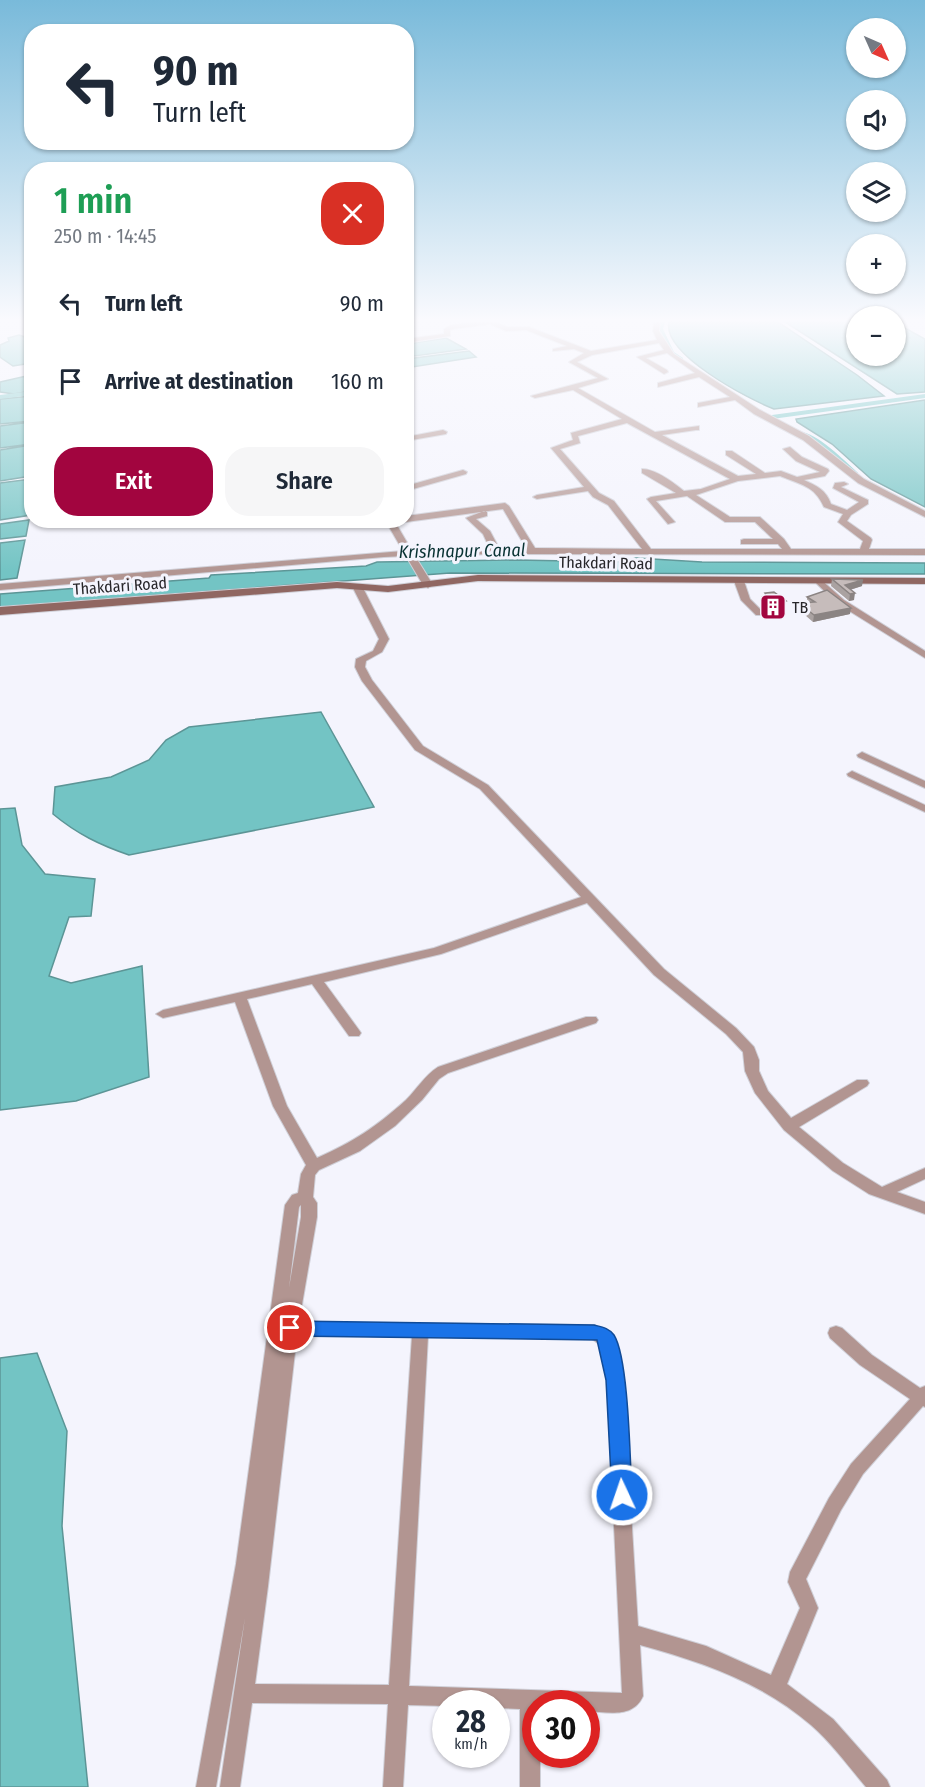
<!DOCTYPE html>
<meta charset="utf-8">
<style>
body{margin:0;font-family:"Fira Sans Condensed",sans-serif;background:#f6f6f7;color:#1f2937;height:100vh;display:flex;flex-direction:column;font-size:22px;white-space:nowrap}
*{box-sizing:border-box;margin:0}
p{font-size:20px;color:#747a83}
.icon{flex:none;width:33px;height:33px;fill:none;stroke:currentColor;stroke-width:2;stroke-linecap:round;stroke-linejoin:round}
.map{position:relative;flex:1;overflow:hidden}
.sheet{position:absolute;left:24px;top:162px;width:390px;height:366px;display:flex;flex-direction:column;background:#fff;border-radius:24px;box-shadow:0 2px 4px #0004}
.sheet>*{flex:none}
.top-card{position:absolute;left:24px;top:24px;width:390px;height:126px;border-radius:24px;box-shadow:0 2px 4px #0004;background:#fff;color:#1f2937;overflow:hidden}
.needle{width:39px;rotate:135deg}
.buttons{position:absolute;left:846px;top:18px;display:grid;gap:12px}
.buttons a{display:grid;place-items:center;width:60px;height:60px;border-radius:50%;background:#fff;box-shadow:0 2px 4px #0004;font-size:30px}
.speed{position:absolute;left:432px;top:1690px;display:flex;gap:12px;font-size:30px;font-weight:700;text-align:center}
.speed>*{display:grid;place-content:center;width:78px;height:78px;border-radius:50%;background:#fff;box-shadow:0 2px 4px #0004;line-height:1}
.speed small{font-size:15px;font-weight:400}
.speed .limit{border:9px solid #d22;background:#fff;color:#111}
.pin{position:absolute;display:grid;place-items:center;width:51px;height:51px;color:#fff;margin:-26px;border:3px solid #fff;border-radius:50%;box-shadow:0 2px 6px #0007}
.me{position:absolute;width:66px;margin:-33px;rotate:357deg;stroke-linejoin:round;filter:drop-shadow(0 0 4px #0008)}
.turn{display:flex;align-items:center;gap:21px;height:126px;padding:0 30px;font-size:27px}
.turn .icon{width:78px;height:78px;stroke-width:2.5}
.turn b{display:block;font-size:42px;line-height:51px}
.round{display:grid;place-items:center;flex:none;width:63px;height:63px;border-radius:24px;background:#f6f6f7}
.summary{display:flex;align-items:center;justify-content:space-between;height:102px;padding:0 30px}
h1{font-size:36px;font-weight:600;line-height:45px;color:#1e9e55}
.action{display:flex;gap:12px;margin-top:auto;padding:12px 30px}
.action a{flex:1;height:69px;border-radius:24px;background:#a2053f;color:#fff;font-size:24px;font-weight:600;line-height:69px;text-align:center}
.action a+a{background:#f6f6f7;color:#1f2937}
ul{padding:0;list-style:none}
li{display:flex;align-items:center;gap:18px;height:78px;padding:0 30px}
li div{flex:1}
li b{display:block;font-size:22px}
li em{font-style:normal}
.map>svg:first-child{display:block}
</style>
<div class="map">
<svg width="925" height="1787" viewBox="0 0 925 1787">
<rect width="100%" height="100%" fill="#f4f4fd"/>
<path fill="#73c4c4" stroke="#5c9596" stroke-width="1.5" d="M 669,322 L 778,322 L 857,375 L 884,396 L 774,409 C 748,399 662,354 669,322 Z
M 785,322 L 856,322 L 856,356 L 896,356 L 896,323 L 925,339 L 925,392 L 897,394 Z
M 19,335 L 31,339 L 31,363 L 13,366 L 0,357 L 0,345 L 9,341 L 8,338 Z
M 446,338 L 466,349 L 407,357 L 407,344 Z
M 469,351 L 476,357 L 412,367 L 407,361 L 407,359 Z
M 31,375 L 31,391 L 14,394 L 0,392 L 0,382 Z
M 31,396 L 31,421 L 0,424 L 0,399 Z
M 925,400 L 925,507 L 871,479 L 832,444 L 797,422 L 796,419 Z
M 31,422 L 31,444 L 0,448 L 0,426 Z
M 31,445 L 31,476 L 0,481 L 0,450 Z
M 31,479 L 31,515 L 0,520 L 0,483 Z
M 29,520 L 26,536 L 0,539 L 0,524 Z
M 25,540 L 17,578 L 0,580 L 0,543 Z
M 636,558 L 702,562 L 925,563 L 925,574 L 450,573 L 0,607 L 0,594 L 209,578 L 211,575 L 366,566 L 377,562 L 517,560 L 621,562 Z
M 321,712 L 374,807 L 129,855 C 100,845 77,834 53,814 L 55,787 L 111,777 L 149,760 L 166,740 L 189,727 Z
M 15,808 L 22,845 L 45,874 L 95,879 L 91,916 L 69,917 L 49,976 L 71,983 L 142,966 L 149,1077 L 76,1101 L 0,1110 L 0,809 Z
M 37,1353 L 67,1431 L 62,1526 L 88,1787 L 0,1787 L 0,1358 Z"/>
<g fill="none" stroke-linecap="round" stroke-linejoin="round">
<path fill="#73c4c4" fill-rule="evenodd" d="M 659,322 L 665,322 L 663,329 L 674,352 L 683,358 L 683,360 C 668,359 663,342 657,329 Z
M 32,391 L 32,395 L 0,399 L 0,395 Z
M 925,394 L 925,398 L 772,419 L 769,417 L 772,415 Z
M 800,432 C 816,432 845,461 858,473 L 858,475 L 854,475 L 813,441 L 800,434 Z"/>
<defs>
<path id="street" d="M 477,322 L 496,322 L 507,327 L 529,327 L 591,351 L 657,340 L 653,331 L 654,322 L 660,322 L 659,331 L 674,354 L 760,410 L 809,436 L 864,479 L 925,511 L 925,517 L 858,483 L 803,440 L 754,414 L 735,400 L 698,407 L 698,403 L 730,397 L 699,377 L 658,387 L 658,383 L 695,373 L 667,353 L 646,358 L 667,370 L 668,372 L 664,374 L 637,357 L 664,350 L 659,343 L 592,355 L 577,362 L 608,379 L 578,388 L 655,432 L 699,426 L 699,430 L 696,430 L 662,435 L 738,476 L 756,474 L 726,455 L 726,451 L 732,451 L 765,473 L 781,471 L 797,477 L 820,472 L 796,461 L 783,449 L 790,447 L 802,457 L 828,469 L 829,471 L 825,476 L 804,480 C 817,486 826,490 831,504 L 847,510 L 859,502 L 833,488 L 835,483 L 844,482 L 848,484 L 841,487 L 868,500 L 868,504 L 851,515 L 847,521 L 871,538 L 872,540 L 869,549 L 925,549 L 925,555 L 496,554 L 415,556 L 433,585 L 428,588 L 423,585 L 406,556 L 384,557 L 0,590 L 0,584 L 403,551 L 385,520 L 394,520 L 412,551 L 490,549 L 483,534 L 466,518 L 484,511 L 487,512 L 487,516 L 476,519 L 490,531 L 499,548 L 526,548 L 503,509 L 406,522 L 403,520 L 406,520 L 406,516 L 505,503 L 509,506 L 535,548 L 642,549 L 608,505 L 593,497 L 588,491 L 537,499 L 533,497 L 537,495 L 584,487 L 551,448 L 573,440 L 571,433 L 622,419 L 573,390 L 535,398 L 531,396 L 598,378 L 569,362 L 584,353 L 574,349 L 553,351 L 553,349 L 567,346 L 526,330 L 506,331 L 490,324 L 453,329 L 450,330 L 450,336 L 406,343 L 406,339 L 444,334 L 444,329 L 451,325 ZM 627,423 L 730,479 L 701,489 L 684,491 C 674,483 656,469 642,469 L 642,473 L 676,493 L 651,497 L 647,499 L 668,524 L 675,522 L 656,501 L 687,496 L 725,522 L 755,522 L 773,539 L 744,539 L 741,540 L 741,544 L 778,544 L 782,549 L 651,549 L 614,501 L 599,493 L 560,449 L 580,443 L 578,436 ZM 780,476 C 801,485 814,485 824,507 L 843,514 L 838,522 L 863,541 L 860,549 L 791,549 L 784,539 L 760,517 L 730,517 L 696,495 L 738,481 Z
M 443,430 L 447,432 L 446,434 L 406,441 L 406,437 Z
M 463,470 L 467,472 L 466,474 L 406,491 L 406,486 Z
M 739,578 L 744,581 L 750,599 L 762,611 L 762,615 L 756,615 L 741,600 L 734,581 Z
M 819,578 L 844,600 L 925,651 L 925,658 L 838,604 L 816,583 L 814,581 Z
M 358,585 L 363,588 L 389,639 L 382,652 L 366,661 L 365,667 L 372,680 L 423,746 L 488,785 L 664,969 L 736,1028 L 754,1047 L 759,1060 L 759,1071 L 768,1091 L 791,1118 L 857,1080 L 867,1080 L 869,1083 L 867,1086 L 799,1127 L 843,1163 L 882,1187 L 925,1168 L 925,1179 L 897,1192 L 925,1202 L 925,1214 L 869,1194 L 833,1171 L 784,1130 L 755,1093 L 745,1071 L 743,1052 L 726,1034 L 654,975 L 587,903 L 441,954 L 324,982 L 359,1030 L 361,1033 L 359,1036 L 349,1036 L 312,984 L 247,999 L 287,1106 L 317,1158 C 353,1142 376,1127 406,1100 C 417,1089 425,1075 438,1067 L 586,1017 L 596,1017 L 598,1020 L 596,1023 L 448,1073 L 439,1079 L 422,1100 L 395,1126 L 360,1151 L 319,1170 L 315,1175 L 313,1197 L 317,1203 L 317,1217 L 299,1322 L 594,1325 C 620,1334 620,1356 623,1380 L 638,1626 L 706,1646 L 771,1675 L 800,1608 L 788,1582 L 790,1572 L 829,1498 L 851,1464 L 910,1399 L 860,1365 L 830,1338 L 828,1333 L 830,1328 L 836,1326 L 842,1328 L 872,1355 L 920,1388 L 925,1386 L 925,1407 L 923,1406 L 863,1474 L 841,1510 L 806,1579 L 818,1608 L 787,1684 L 833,1719 L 887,1780 L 890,1787 L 866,1787 C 848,1766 832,1743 811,1725 C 761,1682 702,1662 640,1645 L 643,1696 C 633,1719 607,1712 586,1711 L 586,1704 L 536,1704 L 536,1755 L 540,1755 L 540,1787 L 520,1787 L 520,1709 L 496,1708 L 496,1704 L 446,1704 L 446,1706 L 408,1705 L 403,1787 L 383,1787 L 388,1704 L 252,1703 L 240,1787 L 220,1787 L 245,1618 L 216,1787 L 196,1787 L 236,1564 L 285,1205 L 292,1195 L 298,1193 L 301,1174 L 306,1165 L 273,1106 L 235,1002 L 163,1018 L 156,1014 L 163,1010 L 434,948 L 581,897 L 480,789 L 415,750 L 362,681 L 355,667 L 356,659 L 373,651 L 379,639 L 353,588 ZM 301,1205 L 301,1217 L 289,1288 L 299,1207 ZM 297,1335 L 412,1336 L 389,1685 L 255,1684 L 268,1586 ZM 428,1336 L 592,1339 L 599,1344 L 602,1352 L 607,1380 L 622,1693 L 409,1686 Z
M 862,752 L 925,781 L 925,788 L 858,757 L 857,755 Z
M 852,771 L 925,805 L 925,812 L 848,776 L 847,774 Z"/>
<path id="secondary" d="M 478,575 L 925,578 L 925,584 L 478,581 L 388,592 L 337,588 L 0,615 L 0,607 L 337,582 L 388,586 Z"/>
</defs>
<use href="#street" stroke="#cfcfd7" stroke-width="2"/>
<use href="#secondary" stroke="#cfcfd7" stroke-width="2"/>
<use href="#street" fill="#b29591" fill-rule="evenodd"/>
<use href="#secondary" fill="#906762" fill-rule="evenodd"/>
</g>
<path fill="#aaa2a1" d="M 832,579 L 862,586 L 850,590 L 854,600 L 849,601 L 831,586 Z
M 765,593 L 786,601 L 784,610 L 773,613 L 764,602 Z
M 807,597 L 850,614 L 813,622 L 798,609 L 799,603 L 807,602 Z"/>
<path fill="#8b8483" d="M 863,580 L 862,586 L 846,591 L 845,585 Z
M 855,593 L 854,600 L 849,601 L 850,594 Z
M 786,601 L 784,610 L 773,613 L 774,604 Z
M 851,608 L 850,614 L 813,622 L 814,615 Z"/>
<path fill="#c6bcbb" stroke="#8b8483" stroke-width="1.5" d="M 832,579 L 863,580 L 845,585 L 855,593 L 850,594 Z
M 827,590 L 851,608 L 814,615 L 799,603 L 815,602 L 807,597 Z
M 774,592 L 786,601 L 774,604 L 765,593 Z"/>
<linearGradient id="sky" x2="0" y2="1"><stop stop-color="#79bada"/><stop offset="0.56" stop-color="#fafafe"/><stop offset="1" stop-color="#fafafe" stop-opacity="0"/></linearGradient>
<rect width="925" height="572" fill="url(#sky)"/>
<path fill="#1a73e8" stroke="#114b97" stroke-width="1.5" d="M 290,1321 L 594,1325 C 602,1327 609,1328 614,1335 C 629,1359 630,1463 632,1495 L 629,1502 L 622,1504 L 615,1502 L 612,1495 L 606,1380 L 597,1340 L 290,1336 L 283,1333 L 281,1328 L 283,1323 Z"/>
<defs>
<symbol id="building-square" viewBox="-11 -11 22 22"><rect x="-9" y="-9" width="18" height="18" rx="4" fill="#a2053f" stroke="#f4f4fd"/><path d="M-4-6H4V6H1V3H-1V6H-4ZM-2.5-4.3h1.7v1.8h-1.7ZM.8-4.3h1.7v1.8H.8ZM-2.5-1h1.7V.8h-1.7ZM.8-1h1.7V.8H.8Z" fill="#fff"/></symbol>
</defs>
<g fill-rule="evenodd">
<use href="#building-square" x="758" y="592" width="30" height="30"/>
</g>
<g text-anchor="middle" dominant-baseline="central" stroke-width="6" stroke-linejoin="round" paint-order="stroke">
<g font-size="16" fill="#27262a" stroke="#f4f4fd">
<text transform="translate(606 563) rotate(1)">Thakdari Road</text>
<text transform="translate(120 586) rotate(-4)">Thakdari Road</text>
</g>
<g font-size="16" fill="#27262a" stroke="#f4f4fd" text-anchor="start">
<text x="792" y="607">TB</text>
</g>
<g font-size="18" font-style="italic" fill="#093233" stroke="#f4f4fd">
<text transform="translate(462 551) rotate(-1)">Krishnapur Canal</text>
</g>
</g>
</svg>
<div class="buttons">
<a><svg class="needle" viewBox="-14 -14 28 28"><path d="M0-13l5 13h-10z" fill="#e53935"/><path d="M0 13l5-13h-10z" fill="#747a83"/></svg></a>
<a><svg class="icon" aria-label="sound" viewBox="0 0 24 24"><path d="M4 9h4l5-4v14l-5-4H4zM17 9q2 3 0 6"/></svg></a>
<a><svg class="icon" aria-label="layers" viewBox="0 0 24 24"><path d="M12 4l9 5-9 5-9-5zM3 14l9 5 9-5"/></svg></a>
<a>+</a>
<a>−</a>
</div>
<div class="speed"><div>28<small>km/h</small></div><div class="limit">30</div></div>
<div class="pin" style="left:290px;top:1328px;background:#d93025"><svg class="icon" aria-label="arrive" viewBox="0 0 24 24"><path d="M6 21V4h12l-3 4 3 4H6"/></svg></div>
<svg class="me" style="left:622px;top:1495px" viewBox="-20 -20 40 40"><circle r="17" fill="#1a73e8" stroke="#fff" stroke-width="3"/><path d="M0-11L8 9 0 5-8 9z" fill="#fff"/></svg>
<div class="top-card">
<div class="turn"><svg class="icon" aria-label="left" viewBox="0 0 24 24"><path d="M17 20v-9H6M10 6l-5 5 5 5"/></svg><div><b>90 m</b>Turn left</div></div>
</div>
<section class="sheet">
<div class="summary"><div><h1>1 min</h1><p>250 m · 14:45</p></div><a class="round" style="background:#d93025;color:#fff"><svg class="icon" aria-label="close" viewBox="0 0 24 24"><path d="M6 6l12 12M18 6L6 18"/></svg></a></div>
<ul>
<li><svg class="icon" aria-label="left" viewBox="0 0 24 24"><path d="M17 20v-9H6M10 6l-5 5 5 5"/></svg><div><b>Turn left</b></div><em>90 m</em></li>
<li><svg class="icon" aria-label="arrive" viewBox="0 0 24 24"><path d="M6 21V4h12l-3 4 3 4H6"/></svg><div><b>Arrive at destination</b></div><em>160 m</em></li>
</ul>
<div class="action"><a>Exit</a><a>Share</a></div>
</section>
</div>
